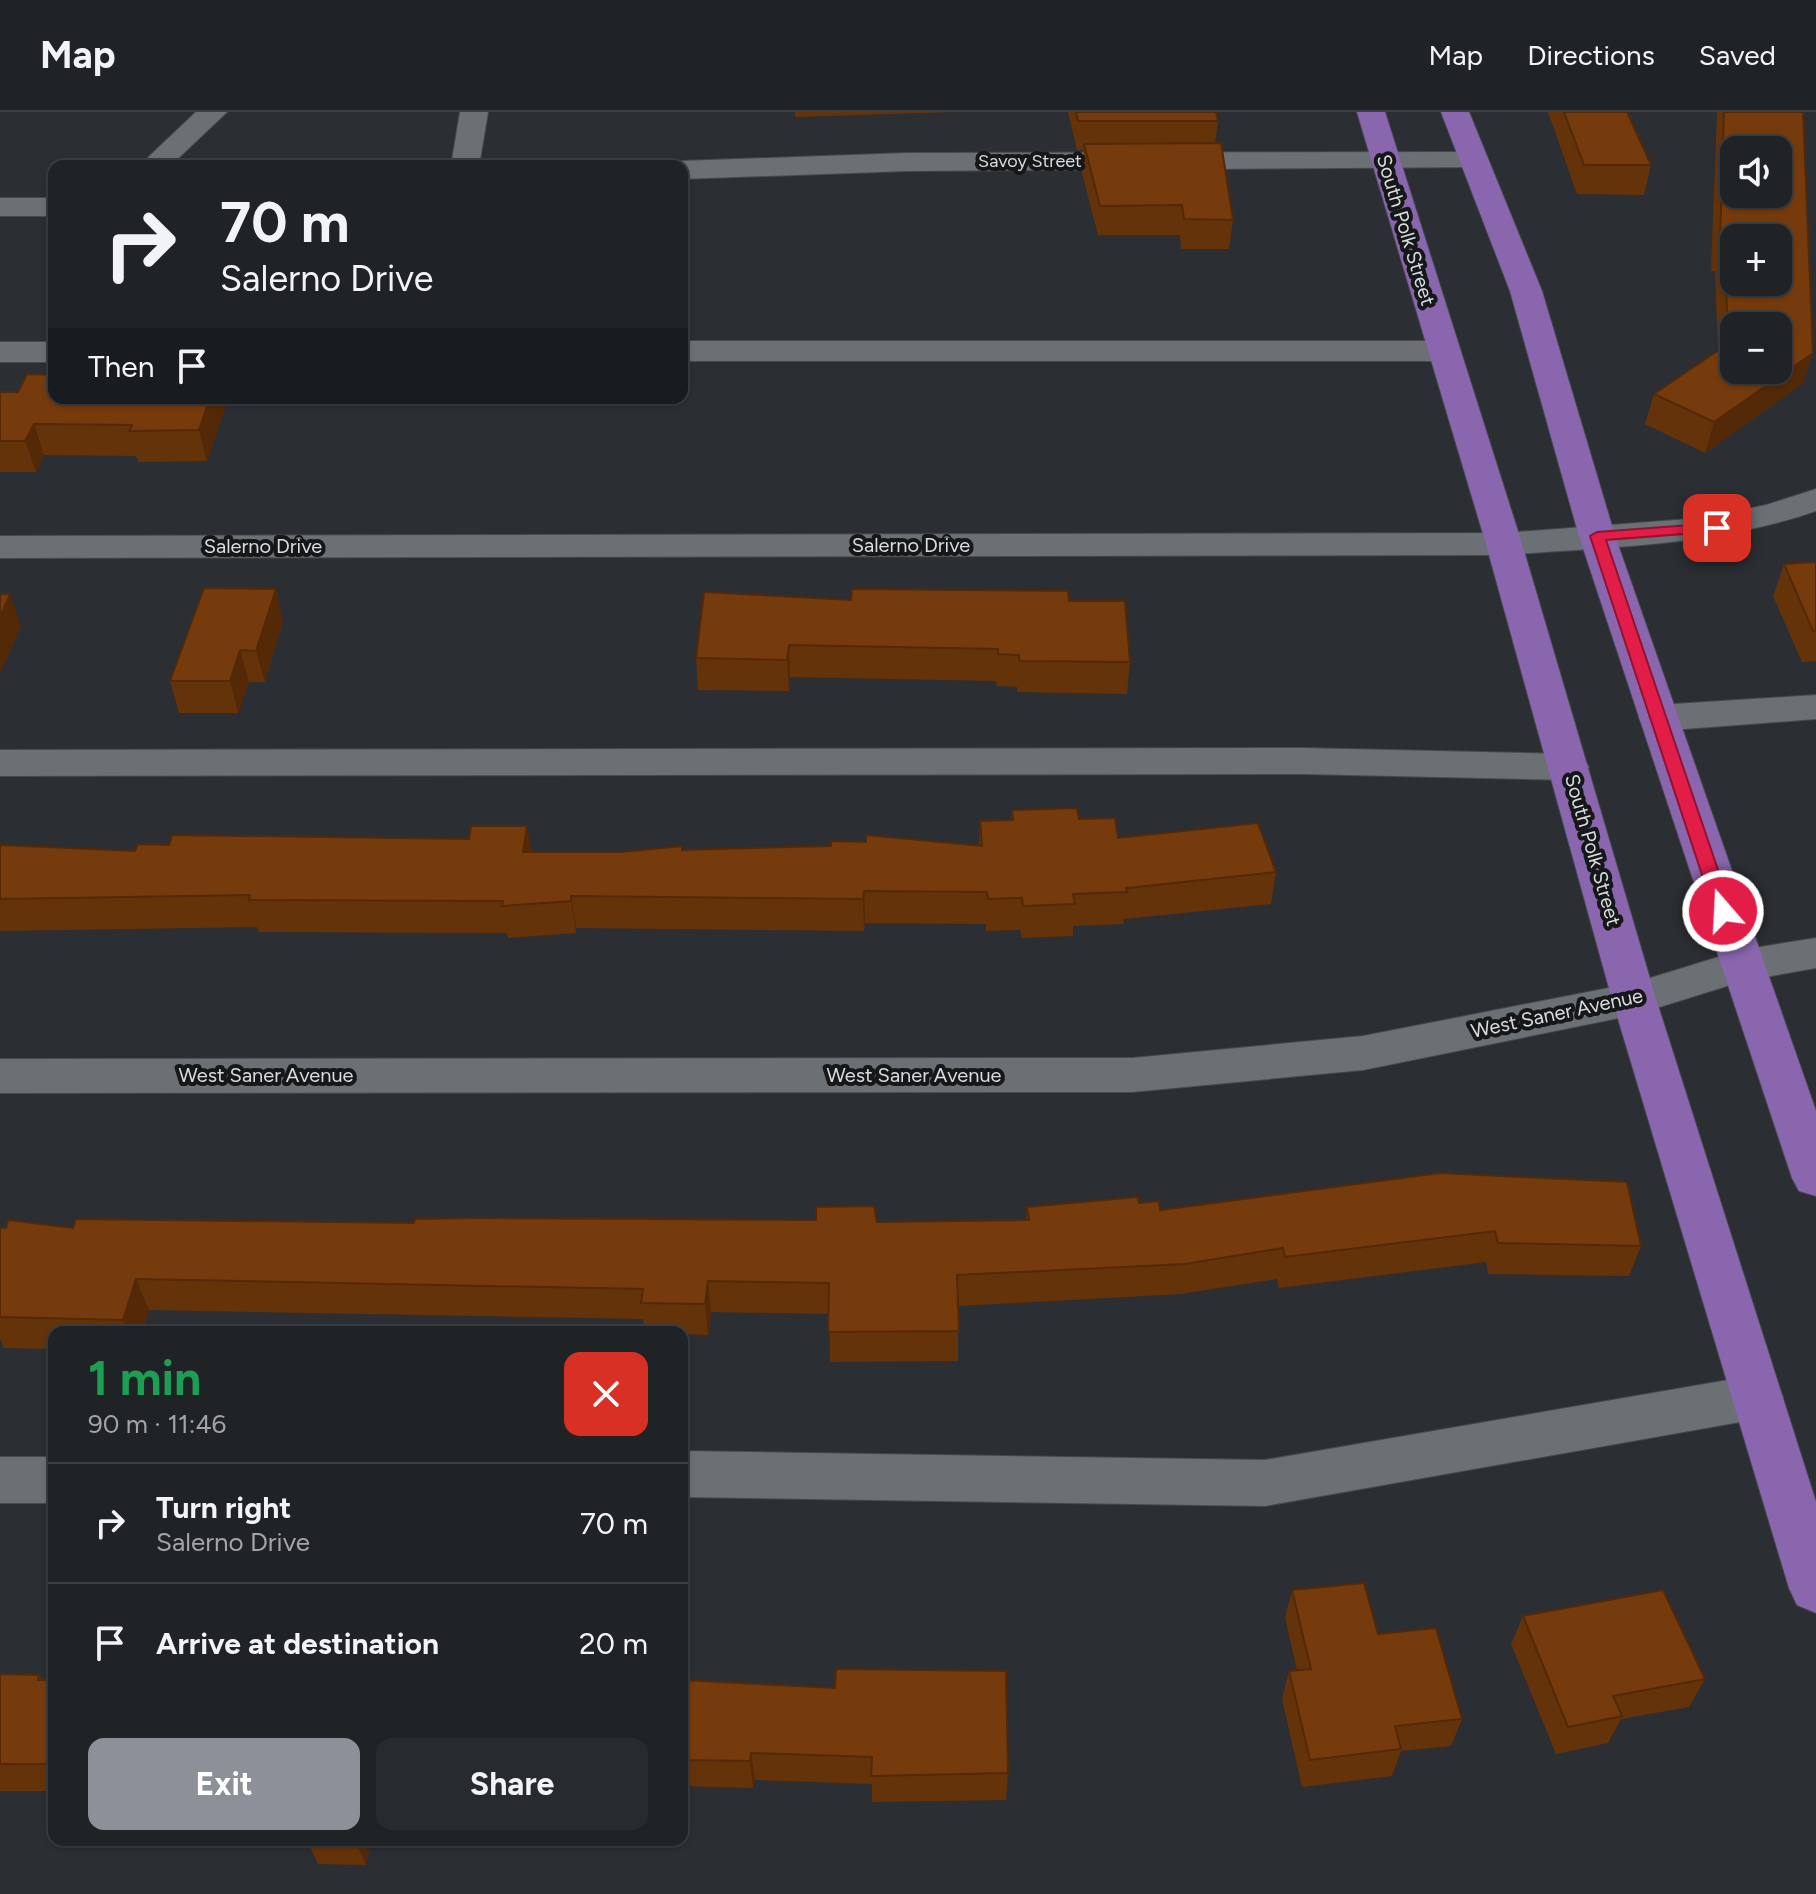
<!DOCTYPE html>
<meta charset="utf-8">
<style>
body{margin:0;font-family:Figtree,sans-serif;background:#282b2e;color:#f1f3f6;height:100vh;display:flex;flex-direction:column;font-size:30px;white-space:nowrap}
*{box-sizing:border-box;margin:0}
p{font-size:26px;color:#a2a4a7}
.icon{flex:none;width:44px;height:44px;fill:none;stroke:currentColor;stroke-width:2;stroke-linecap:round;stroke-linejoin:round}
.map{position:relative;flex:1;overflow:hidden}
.panel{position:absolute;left:48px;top:1214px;width:640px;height:520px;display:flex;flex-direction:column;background:#202326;border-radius:16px;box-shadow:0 2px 6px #0004,0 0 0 2px #3d4043}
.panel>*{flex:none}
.guide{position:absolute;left:48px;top:48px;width:640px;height:244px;border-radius:16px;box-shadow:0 2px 6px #0004,0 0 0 2px #3d4043;background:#202326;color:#f1f3f6;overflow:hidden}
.buttons{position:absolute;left:1720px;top:24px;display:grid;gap:16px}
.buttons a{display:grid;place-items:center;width:72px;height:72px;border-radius:16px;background:#202326;box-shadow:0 2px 6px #0004,0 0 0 2px #3d4043;font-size:40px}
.pin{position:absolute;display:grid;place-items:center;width:68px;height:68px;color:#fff;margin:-34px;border-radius:16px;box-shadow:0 4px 12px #0006}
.me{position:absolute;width:88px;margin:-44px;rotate:341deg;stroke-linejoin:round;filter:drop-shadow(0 0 6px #0008)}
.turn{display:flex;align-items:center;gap:28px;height:168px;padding:0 40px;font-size:36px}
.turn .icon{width:104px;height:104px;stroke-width:2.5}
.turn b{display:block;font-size:56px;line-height:68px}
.then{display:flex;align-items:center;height:76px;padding:0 40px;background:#0003;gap:16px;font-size:30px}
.round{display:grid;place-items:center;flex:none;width:84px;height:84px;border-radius:16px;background:#282b2e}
.head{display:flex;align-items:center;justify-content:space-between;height:136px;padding:0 40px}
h1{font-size:48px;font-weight:700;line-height:60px;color:#1e9e55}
.primary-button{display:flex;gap:16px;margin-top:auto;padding:16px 40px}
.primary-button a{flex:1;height:92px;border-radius:16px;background:#8c9099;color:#fff;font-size:32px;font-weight:700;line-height:92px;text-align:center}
.primary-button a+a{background:#282b2e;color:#f1f3f6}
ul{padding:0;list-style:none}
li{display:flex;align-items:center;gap:24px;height:120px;padding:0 40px;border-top:2px solid #3d4043}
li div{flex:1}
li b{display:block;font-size:30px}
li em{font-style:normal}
header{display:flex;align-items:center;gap:48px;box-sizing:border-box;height:112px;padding:0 40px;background:#202326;border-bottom:2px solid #3d4043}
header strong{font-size:38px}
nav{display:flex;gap:44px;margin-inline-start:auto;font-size:28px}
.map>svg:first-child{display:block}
</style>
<header>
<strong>Map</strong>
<nav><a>Map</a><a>Directions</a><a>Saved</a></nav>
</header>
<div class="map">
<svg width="1816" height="1782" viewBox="0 0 1816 1782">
<rect width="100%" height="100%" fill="#2b2f33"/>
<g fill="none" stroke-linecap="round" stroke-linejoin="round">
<defs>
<path id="minor" d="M 196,0 L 227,0 L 170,54 L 139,54 Z
M 460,0 L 488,0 L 479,54 L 451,54 Z
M 1473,40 L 1483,43 L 1487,49 L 1483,55 L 907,59 L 682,67 L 682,54 L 670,54 L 682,49 L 907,41 Z
M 0,86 L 54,86 L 54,104 L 0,104 Z
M 682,229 L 1443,229 L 1454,232 L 1459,239 L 1454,246 L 1443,249 L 682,249 Z
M 0,230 L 54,230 L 54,250 L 0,250 Z
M 1816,377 L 1816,399 C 1715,434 1609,435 1504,443 L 0,446 L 0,424 L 1504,421 L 1702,406 L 1766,393 Z
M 1816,583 L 1816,607 L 1658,619 L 1644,615 L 1639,606 L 1644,597 L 1658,593 Z
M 1303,636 L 1569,642 L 1583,646 L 1589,655 L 1583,664 L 1569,668 L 1303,662 L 0,664 L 0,638 Z
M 1816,826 L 1816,856 L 1743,869 L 1634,903 L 1363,958 L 1132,980 L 0,981 L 0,947 L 1132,946 L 1363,924 L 1634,871 L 1741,838 Z
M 1757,1263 L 1775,1270 L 1783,1285 L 1775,1300 L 1757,1307 L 1265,1394 L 682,1385 L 682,1339 L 1265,1348 Z
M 0,1345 L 54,1345 L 54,1391 L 0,1391 Z"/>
<path id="major" d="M 1357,0 L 1385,0 L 1522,432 L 1656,887 L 1816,1390 L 1816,1501 L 1797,1493 L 1789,1476 L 1612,887 L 1486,432 Z
M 1441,0 L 1469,0 L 1542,179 L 1615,424 L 1816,999 L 1816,1084 L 1799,1079 L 1792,1066 L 1579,424 L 1510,179 Z"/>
</defs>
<use href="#minor" stroke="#464a4e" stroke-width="2"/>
<use href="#major" stroke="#464a4e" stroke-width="2"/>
<use href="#minor" fill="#6b7075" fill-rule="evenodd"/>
<use href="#major" fill="#8a66af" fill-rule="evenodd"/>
</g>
<path fill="#65330a" d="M 795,0 L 954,0 L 795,5 Z
M 1068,0 L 1216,0 L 1218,9 L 1215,31 L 1233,108 L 1229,137 L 1181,137 L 1180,123 L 1098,123 L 1082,61 L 1084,38 L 1077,38 Z
M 1548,0 L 1627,0 L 1651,53 L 1644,83 L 1577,82 Z
M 1717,0 L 1803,0 L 1803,271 L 1705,341 L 1645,312 L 1654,282 L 1718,238 L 1715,159 L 1711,159 Z
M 0,280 L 54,286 L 223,286 L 225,295 L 207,349 L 138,350 L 136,344 L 44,343 L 36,360 L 0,360 Z
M 1816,450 L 1816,549 L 1802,550 L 1773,484 L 1784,452 Z
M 851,488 L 1069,489 L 1130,550 L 1127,582 L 1017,580 L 1017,575 L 997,574 L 996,569 L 790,565 L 789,579 L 698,578 L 696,546 Z
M 283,509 L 265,570 L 249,570 L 238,601 L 179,601 L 170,569 Z
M 1012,698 L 1079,707 L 1118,726 L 1276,760 L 1271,792 L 1124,807 L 1123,812 L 1073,814 L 1073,824 L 1022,826 L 1020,818 L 986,819 L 986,812 L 865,811 L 864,819 L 576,816 L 576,821 L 508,826 L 507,821 L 259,820 L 257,815 L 0,819 L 0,733 L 135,739 L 532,740 L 621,740 L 979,733 L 980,709 L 1011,708 Z
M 1440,1061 L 1641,1134 L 1629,1164 L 1488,1162 L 1486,1150 L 1279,1176 L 1277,1167 L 1181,1182 L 958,1194 L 958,1249 L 830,1250 L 829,1202 L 711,1200 L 708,1223 L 682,1222 L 682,1220 L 645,1220 L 643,1207 L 149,1198 L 142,1220 L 54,1220 L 54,1237 L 4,1236 L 0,1227 L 0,1116 L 414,1111 L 877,1110 L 1026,1108 L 1027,1095 L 1139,1091 L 1160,1098 Z
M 1292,1478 L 1378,1522 L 1462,1607 L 1451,1634 L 1401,1639 L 1392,1664 L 1302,1675 L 1282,1587 L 1289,1559 L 1297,1558 L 1285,1506 Z
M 1523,1504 L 1705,1567 L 1689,1595 L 1621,1607 L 1608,1631 L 1556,1642 L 1511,1532 Z
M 0,1562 L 39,1563 L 42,1568 L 54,1568 L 54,1679 L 0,1679 Z
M 682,1568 L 1008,1661 L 1006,1688 L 872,1690 L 872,1672 L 755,1668 L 753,1676 L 682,1674 Z
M 307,1728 L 371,1728 L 366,1753 L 318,1752 Z"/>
<path fill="#532908" d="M 1813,241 L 1803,271 L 1705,341 L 1714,310 Z
M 210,286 L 223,286 L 225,295 L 207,349 L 199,318 Z
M 34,312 L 44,343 L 36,360 L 25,329 Z
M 276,477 L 283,509 L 265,570 L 256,539 Z
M 10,482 L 21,514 L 0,562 L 0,505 Z
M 789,533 L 790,565 L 789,579 L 787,548 Z
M 240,538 L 249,570 L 238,601 L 230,569 Z
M 527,714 L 533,746 L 523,740 Z
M 864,779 L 865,811 L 864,819 L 863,787 Z
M 571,784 L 576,816 L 576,821 L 571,789 Z
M 136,1167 L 149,1198 L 142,1220 L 128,1220 L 123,1208 Z
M 708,1169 L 711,1200 L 708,1223 L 705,1192 Z
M 751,1641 L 755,1668 L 753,1676 L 750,1649 Z
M 355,1728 L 371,1728 L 366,1753 Z"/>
<path fill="#763b0c" stroke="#532908" stroke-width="2" fill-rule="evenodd" d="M 1076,0 L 1216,0 L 1218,9 L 1078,9 Z
M 1564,0 L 1627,0 L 1651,53 L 1584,53 Z
M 1724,0 L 1803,0 L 1813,241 L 1714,310 L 1654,282 L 1729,231 L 1723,129 L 1720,129 ZM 1734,38 L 1778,38 L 1778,82 L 1734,82 ZM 1734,126 L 1778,126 L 1778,170 L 1734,170 ZM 1734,214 L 1778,214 L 1778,258 L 1734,258 Z
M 1221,31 L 1233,108 L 1184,107 L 1182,93 L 1100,94 L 1084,32 Z
M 27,262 L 54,263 L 54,286 L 210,286 L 199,318 L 129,319 L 132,313 L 34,312 L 25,329 L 0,329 L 0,280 L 18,280 Z
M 1816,450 L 1816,519 L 1813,519 L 1784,452 Z
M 204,476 L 276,477 L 256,539 L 240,538 L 230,569 L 170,569 Z
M 852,477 L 1068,479 L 1069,489 L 1125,489 L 1130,550 L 1019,549 L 1019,543 L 998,542 L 998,537 L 789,533 L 787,548 L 696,546 L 704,480 L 851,488 Z
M 0,482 L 10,482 L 0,505 Z
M 1077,696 L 1079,707 L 1115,706 L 1118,726 L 1258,711 L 1276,760 L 1126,776 L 1127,780 L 1073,782 L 1075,792 L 1023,794 L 1022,786 L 988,787 L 987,780 L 864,779 L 863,787 L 571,784 L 571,789 L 502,794 L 503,789 L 249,788 L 250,783 L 0,787 L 0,733 L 135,739 L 138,732 L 169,733 L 172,723 L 469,727 L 471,714 L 527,714 L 523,740 L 621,740 L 682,734 L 682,738 L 831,734 L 831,729 L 866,730 L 866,723 L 982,734 L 980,709 L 1013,708 L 1012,698 Z
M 1440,1061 L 1627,1070 L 1641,1134 L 1498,1131 L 1495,1119 L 1285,1145 L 1283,1136 L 1185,1152 L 957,1163 L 959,1219 L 828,1220 L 829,1171 L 708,1169 L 705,1192 L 641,1191 L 643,1177 L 136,1167 L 123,1208 L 0,1205 L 0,1116 L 6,1116 L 8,1108 L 73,1116 L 76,1107 L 414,1111 L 415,1107 L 477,1106 L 816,1108 L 816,1095 L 874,1094 L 877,1110 L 1029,1108 L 1027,1095 L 1138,1085 L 1139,1091 L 1159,1089 L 1160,1098 Z
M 1364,1471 L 1378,1522 L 1436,1516 L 1462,1607 L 1395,1614 L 1401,1637 L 1310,1648 L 1289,1559 L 1311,1557 L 1292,1478 Z
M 1663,1478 L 1705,1567 L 1613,1584 L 1622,1604 L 1568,1615 L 1523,1504 Z
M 836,1557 L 1006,1559 L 1008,1661 L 871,1664 L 872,1645 L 751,1641 L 750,1649 L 682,1648 L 682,1568 L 835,1576 Z
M 0,1562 L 39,1563 L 38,1568 L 54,1568 L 54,1652 L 0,1652 Z"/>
<path fill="#e11d48" stroke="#92132f" stroke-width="2" d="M 1717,411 L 1722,412 L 1722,419 L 1606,428 L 1732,799 L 1723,805 L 1714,799 L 1590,424 L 1597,420 Z"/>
<g text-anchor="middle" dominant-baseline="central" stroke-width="8" stroke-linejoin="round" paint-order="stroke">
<g font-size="18" fill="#d9dcdf" stroke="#151718">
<text x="1030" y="49">Savoy Street</text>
</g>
<g font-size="20" fill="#d9dcdf" stroke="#151718">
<text transform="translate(1406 118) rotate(73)">South Polk Street</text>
<text x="911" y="433">Salerno Drive</text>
<text x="263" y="434">Salerno Drive</text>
<text transform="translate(1593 738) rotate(74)">South Polk Street</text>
<text transform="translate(1557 901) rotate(-12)">West Saner Avenue</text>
<text x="266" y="963">West Saner Avenue</text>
<text x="914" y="963">West Saner Avenue</text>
</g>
</g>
</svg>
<div class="buttons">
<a><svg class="icon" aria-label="sound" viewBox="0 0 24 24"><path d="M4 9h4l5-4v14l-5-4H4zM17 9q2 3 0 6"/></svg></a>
<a>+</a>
<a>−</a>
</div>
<div class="pin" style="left:1717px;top:416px;background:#d93025"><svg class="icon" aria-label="arrive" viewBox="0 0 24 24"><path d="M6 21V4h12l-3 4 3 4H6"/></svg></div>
<svg class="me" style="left:1723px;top:799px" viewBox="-20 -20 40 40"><circle r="17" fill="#e11d48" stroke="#fff" stroke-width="3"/><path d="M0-11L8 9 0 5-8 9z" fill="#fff"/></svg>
<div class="guide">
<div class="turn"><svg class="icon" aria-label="right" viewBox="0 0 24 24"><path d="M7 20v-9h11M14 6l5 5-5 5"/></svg><div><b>70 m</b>Salerno Drive</div></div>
<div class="then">Then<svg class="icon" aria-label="arrive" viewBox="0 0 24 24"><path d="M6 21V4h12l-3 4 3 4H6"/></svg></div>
</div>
<section class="panel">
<div class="head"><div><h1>1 min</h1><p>90 m · 11:46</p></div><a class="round" style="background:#d93025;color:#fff"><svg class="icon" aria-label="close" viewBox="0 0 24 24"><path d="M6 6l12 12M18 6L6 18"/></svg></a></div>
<ul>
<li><svg class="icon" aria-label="right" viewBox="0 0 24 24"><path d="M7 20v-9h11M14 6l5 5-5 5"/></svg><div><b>Turn right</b><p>Salerno Drive</p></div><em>70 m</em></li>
<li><svg class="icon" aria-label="arrive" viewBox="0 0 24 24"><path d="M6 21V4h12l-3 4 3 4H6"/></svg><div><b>Arrive at destination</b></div><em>20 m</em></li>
</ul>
<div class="primary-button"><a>Exit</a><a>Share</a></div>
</section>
</div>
